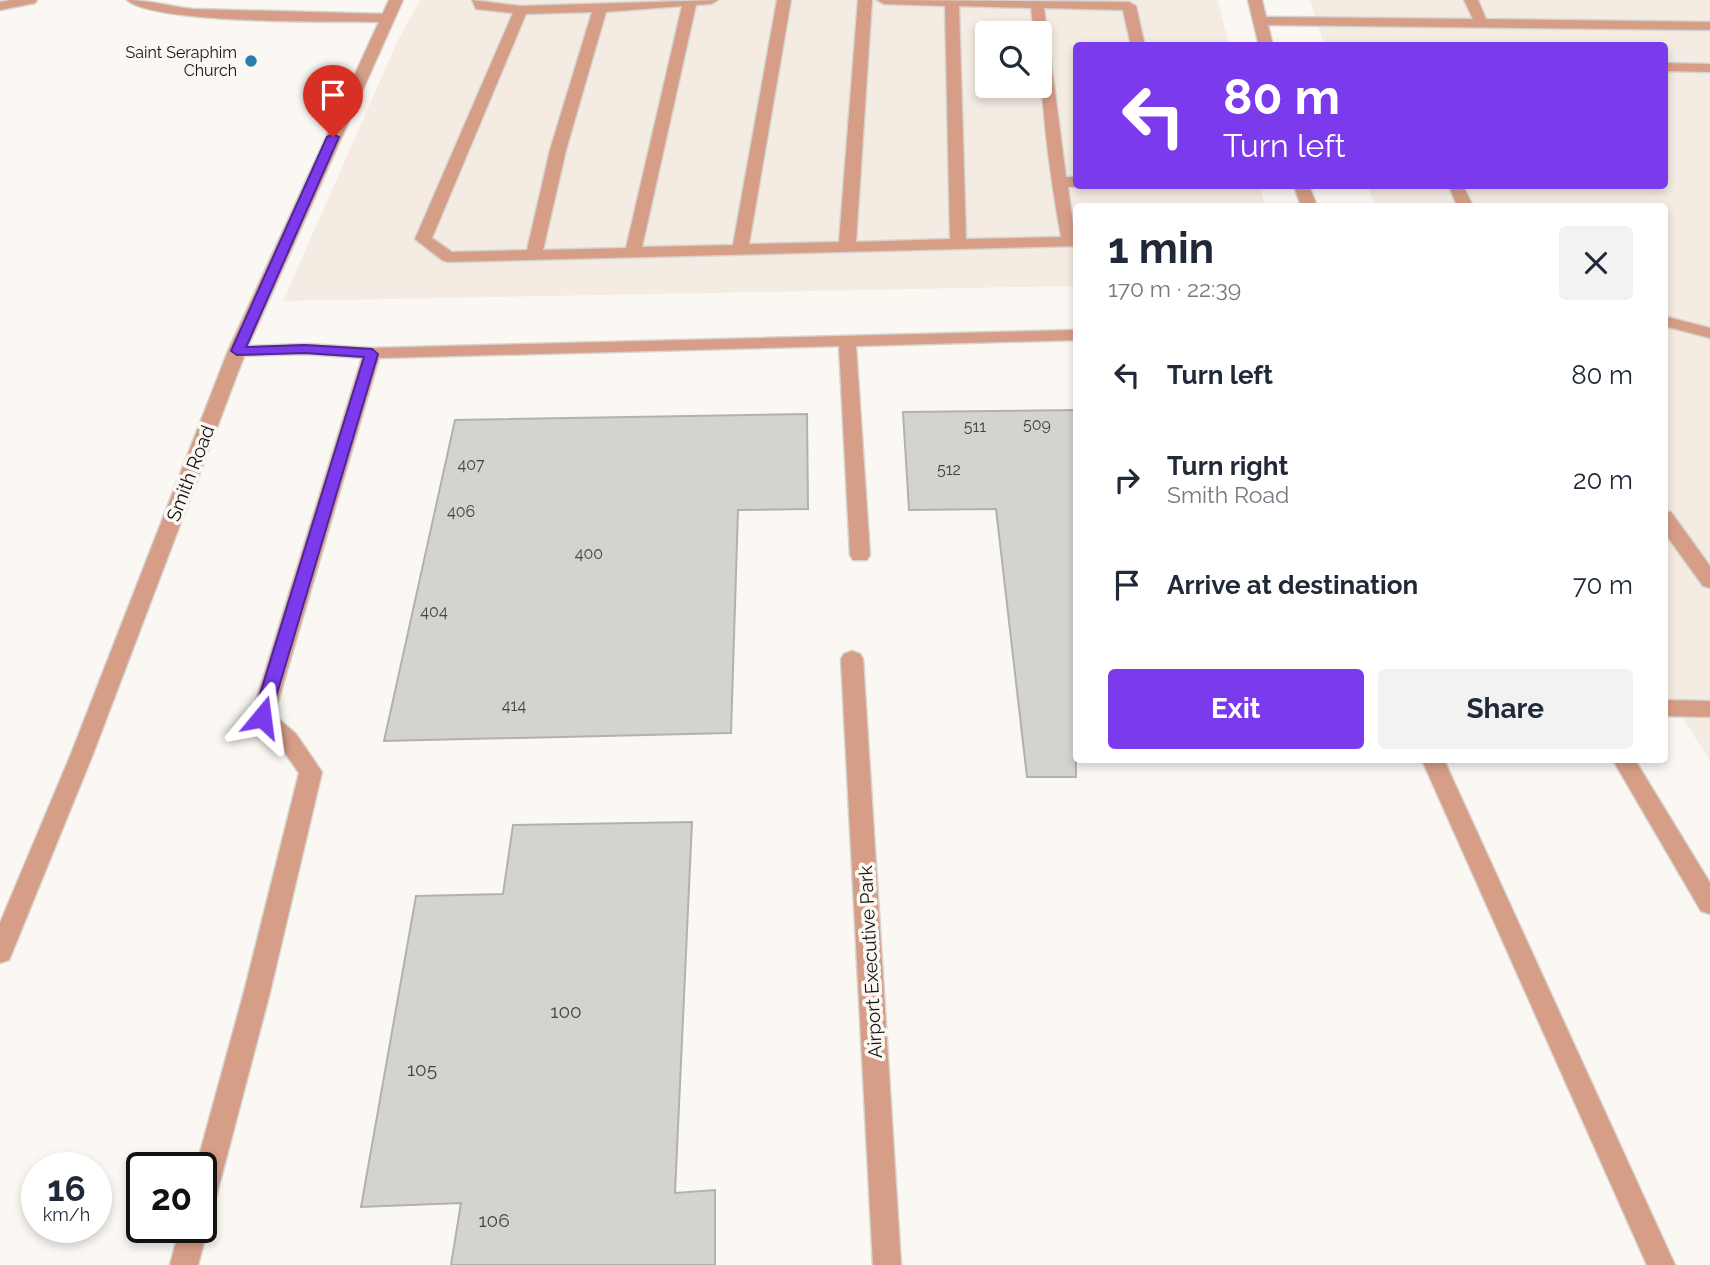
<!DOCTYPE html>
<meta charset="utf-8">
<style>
body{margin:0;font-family:Raleway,sans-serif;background:#f2f2f3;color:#1f2937;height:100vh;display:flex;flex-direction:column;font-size:26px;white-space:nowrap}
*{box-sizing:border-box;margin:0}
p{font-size:23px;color:#747a83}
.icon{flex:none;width:38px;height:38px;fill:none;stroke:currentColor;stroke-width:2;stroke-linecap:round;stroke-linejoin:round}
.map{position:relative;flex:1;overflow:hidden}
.details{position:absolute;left:1073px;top:203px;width:595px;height:560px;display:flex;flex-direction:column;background:#fff;border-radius:7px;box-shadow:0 4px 10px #0003}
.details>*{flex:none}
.hud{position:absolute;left:1073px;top:42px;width:595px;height:147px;border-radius:7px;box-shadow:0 4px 10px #0003;background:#7c3aed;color:#fff;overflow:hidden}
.buttons{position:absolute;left:975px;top:21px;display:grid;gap:14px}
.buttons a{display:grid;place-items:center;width:77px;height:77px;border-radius:7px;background:#fff;box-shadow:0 4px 10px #0003;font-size:35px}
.speed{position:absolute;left:21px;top:1152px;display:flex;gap:14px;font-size:35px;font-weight:700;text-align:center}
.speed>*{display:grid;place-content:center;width:91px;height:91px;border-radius:50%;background:#fff;box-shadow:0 4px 10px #0003;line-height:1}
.speed small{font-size:18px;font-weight:400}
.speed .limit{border:4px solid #111;border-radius:10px;background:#fff;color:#111}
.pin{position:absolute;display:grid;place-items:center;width:60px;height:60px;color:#fff;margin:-72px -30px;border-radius:50% 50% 50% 0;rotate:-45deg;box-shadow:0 0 7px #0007}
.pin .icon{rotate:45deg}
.me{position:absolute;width:77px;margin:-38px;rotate:16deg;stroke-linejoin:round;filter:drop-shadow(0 0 5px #0008)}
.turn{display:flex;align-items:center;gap:24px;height:147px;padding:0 35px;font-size:32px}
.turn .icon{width:91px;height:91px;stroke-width:2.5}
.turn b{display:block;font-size:49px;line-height:60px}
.round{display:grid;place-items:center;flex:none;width:74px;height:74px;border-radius:7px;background:#f2f2f3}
.headline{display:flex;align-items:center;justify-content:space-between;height:119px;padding:0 35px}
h1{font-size:42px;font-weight:700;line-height:52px}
.cta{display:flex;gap:14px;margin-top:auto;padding:14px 35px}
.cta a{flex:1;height:80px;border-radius:7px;background:#7c3aed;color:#fff;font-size:28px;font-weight:700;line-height:80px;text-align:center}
.cta a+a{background:#f2f2f3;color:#1f2937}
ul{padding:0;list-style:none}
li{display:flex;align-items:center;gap:21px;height:105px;padding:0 35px}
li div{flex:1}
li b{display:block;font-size:26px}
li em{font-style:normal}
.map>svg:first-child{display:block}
</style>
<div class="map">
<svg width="1710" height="1265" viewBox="0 0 1710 1265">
<rect width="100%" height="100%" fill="#fbf8f4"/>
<path fill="#f4ece2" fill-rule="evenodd" d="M 420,0 L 1218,0 L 1229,45 L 1076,46 L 1076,186 L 1260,186 L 1265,206 L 1076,206 L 1076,286 L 283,301 L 398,40 ZM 987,33 L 1040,33 L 1040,86 L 987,86 Z
M 1310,0 L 1710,0 L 1710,761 L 1664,689 L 1664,206 L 1375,206 L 1368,186 L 1664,186 L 1664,46 L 1324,45 Z"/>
<path fill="#d3d4cf" stroke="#b1b1ad" stroke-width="2" d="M 1076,410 L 1076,777 L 1027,777 L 996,509 L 909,510 L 903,412 Z
M 807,414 L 808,509 L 738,510 L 731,733 L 384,741 L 455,420 Z
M 692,822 L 675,1193 L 715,1190 L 715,1265 L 451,1265 L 461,1203 L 361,1207 L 416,896 L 503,894 L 513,825 Z"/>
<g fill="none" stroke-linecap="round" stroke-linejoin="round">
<defs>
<path id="service" d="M 10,0 L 37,0 L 35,3 L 0,10 L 0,2 Z
M 127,0 C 150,0 171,7 193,9 L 386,14 L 393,18 L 386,22 C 339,21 155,25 127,0 Z
M 472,0 L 521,6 L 718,0 L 711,4 L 696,5 L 642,247 L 733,245 L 777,0 L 791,0 L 749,244 L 839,242 L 858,0 L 872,0 L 856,242 L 950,239 L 945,6 L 884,4 L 877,0 L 1129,2 L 1136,6 L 1145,46 L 1131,46 L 1123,10 L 1044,8 L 1066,177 L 1076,177 L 1076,186 L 1081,186 L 1068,187 L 1076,246 L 448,262 L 442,260 L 415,239 L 513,13 L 476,9 ZM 682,6 L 626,248 L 543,250 L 566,150 L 606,12 ZM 959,6 L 1031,8 L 1034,33 L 1040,33 C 1040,102 1049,169 1061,237 L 966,239 ZM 592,12 L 550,150 L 527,250 L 452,252 L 432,238 L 526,14 Z
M 1464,0 L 1478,0 L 1486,19 L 1710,22 L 1710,30 L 1260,25 L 1253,21 L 1260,17 L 1473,19 Z
M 1664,63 L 1710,64 L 1710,72 L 1664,71 Z
M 1449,186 L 1463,186 L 1473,206 L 1457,206 Z
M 1664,316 L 1710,328 L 1710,338 L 1664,326 Z
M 1076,330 L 1076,340 L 856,346 L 870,555 L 867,560 L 853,560 L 850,555 L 839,346 L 379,358 L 274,715 L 296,734 L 322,772 L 270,992 L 215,1201 L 211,1210 L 201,1214 L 201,1167 L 196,1167 L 244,992 L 299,773 L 280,746 L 251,717 L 362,358 L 305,354 L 237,356 L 231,355 L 228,351 L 231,347 L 305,344 L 372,348 Z
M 1664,511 L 1671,512 L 1710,566 L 1710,588 L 1703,586 L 1664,532 Z
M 1664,700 L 1710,701 L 1710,717 L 1664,716 Z
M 1422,760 L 1444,760 L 1675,1265 L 1647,1265 Z
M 201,1216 L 208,1227 L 198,1265 L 170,1265 L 180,1227 L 201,1227 Z"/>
<path id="minor" d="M 1248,0 L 1262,0 L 1273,46 L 1259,46 Z
M 1294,186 L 1309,186 L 1317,206 L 1301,206 Z
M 852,651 L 860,654 L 863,659 L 901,1265 L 873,1265 L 841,659 L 844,654 Z
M 1613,760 L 1635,760 L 1710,883 L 1710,914 L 1701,911 Z"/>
<path id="tertiary" d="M 389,0 L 403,0 L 246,351 L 93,754 L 12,953 L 9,960 L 0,963 L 0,923 L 71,754 L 228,351 Z"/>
</defs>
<use href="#service" stroke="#d6d4d0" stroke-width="3"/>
<use href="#minor" stroke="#d6d4d0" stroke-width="3"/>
<use href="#tertiary" stroke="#d6d4d0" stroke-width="3"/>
<use href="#service" fill="#d79e87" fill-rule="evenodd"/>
<use href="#minor" fill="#d79e87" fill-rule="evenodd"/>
<use href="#tertiary" fill="#d79e87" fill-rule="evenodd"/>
</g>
<path fill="#7c3aed" stroke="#51269a" stroke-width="2" d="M 333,134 L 339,137 L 246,347 L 305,345 L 372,349 L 378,354 L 270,717 L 262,723 L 253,717 L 364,357 L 305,353 L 237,355 L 231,351 L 327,137 Z"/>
<circle fill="#297eae" stroke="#fbf8f4" stroke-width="2.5" cx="251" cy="61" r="7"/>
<g text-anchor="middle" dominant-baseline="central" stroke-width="7" stroke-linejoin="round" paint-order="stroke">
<g font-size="16" fill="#151413" stroke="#fbf8f4" text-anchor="end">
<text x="237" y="52">Saint Seraphim<tspan x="237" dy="18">Church</tspan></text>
</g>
<g font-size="16" fill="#444442">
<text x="1037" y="424">509</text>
<text x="975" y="426">511</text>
<text x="471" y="464">407</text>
<text x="949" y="469">512</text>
<text x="461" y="511">406</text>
<text x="589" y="553">400</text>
<text x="434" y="611">404</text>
<text x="514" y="705">414</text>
</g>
<g font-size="19" fill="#151413" stroke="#fbf8f4">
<text transform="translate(190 473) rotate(-69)">Smith Road</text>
<text transform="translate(870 962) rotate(-93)">Airport Executive Park</text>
</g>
<g font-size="19" fill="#444442">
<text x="566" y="1011">100</text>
<text x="422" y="1069">105</text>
<text x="494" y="1220">106</text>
</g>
</g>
</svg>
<div class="buttons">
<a><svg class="icon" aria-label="search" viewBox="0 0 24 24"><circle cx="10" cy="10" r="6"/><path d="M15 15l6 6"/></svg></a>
</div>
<div class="speed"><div>16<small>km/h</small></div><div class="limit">20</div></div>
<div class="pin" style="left:333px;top:137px;background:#d93025"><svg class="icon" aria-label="arrive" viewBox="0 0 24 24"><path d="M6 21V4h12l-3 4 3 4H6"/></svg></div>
<svg class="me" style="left:262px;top:717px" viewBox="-20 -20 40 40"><path d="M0-17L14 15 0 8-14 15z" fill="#7c3aed" stroke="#fff" stroke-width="4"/></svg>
<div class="hud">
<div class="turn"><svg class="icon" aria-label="left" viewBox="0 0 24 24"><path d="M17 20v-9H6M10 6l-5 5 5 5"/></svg><div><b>80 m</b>Turn left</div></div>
</div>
<section class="details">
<div class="headline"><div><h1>1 min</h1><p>170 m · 22:39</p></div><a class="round"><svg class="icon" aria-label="close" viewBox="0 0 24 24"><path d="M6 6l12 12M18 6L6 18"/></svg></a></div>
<ul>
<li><svg class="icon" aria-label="left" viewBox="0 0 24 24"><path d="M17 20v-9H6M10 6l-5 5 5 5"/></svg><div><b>Turn left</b></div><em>80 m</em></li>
<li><svg class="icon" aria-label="right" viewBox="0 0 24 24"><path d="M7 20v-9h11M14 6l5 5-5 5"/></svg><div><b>Turn right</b><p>Smith Road</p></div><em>20 m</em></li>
<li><svg class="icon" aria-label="arrive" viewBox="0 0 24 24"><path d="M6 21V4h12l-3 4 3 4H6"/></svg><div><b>Arrive at destination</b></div><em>70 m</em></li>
</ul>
<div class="cta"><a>Exit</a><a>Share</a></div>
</section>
</div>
